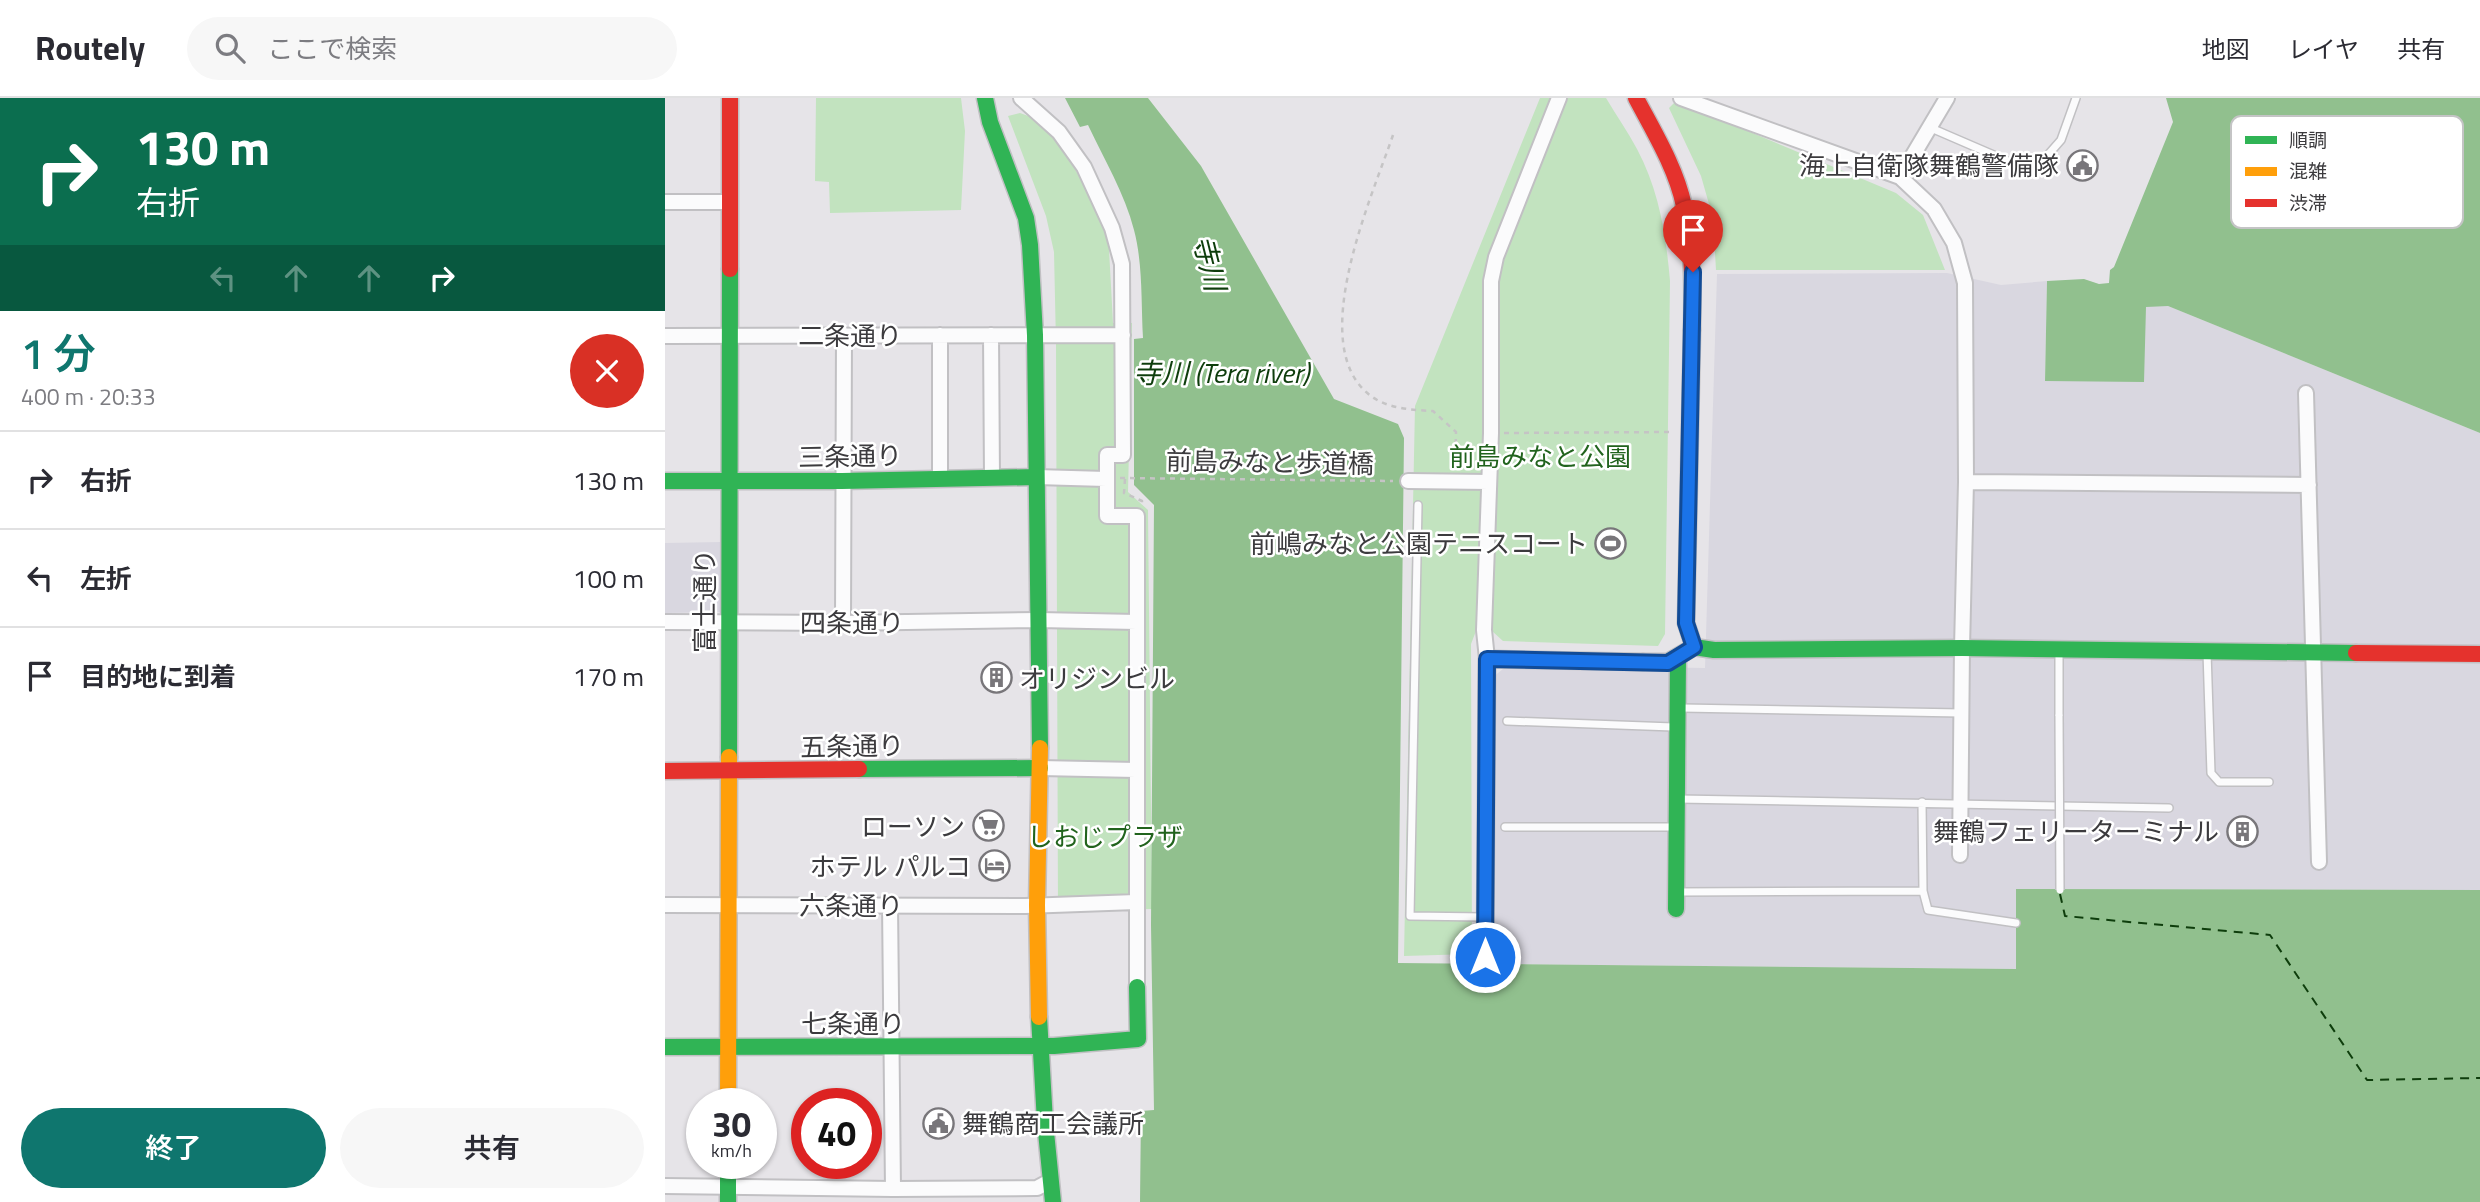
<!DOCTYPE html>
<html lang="ja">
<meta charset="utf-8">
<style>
body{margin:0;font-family:"Titillium Web","Noto Sans JP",sans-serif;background:#f7f7f7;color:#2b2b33;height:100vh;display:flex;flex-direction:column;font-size:26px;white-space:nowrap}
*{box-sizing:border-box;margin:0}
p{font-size:23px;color:#7c7c81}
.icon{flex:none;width:38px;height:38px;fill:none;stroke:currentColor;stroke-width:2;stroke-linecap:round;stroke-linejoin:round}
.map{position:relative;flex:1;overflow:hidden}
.panel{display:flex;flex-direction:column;background:#fff;width:665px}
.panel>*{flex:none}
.top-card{background:#0b6e4f;color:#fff;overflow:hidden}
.speed{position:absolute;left:21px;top:990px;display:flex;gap:14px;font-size:35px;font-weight:700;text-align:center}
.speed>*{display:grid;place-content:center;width:91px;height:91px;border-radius:50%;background:#fff;box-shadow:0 2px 5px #0004;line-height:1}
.speed small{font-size:18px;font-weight:400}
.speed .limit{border:10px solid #d22;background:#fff;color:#111}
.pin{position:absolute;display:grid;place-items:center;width:60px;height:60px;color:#fff;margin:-72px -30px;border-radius:50% 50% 50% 0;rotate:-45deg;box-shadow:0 0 7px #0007}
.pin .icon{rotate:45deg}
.me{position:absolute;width:77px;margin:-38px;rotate:0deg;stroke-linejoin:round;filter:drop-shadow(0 0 5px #0008)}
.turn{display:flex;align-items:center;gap:24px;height:147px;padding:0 21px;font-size:32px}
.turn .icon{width:91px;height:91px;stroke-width:2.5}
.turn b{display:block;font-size:49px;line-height:60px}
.lanes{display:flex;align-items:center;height:66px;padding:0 21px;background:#0003;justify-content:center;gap:35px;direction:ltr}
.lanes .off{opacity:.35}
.round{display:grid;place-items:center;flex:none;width:74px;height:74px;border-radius:37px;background:#f7f7f7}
.head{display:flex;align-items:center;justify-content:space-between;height:119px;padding:0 21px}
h1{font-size:42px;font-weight:600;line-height:52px;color:#0f766e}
.action{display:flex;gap:14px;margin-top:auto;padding:14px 21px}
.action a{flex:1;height:80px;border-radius:42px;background:#0f766e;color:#fff;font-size:28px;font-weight:600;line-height:80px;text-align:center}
.action a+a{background:#f7f7f7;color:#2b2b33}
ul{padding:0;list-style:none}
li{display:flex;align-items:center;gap:21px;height:98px;padding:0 21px;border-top:2px solid #e1e1e2}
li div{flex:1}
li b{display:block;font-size:26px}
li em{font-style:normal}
header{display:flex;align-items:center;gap:42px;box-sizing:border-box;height:98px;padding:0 35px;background:#fff;border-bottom:2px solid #e1e1e2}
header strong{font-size:33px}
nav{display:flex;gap:38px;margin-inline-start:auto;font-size:24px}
.search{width:490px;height:63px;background:#f7f7f7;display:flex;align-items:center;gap:18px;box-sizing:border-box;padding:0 24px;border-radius:38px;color:#7c7c81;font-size:26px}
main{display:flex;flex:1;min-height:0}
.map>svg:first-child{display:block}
</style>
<header>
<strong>Routely</strong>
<div class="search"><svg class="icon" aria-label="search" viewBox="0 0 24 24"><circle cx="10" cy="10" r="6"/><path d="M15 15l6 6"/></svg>ここで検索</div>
<nav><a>地図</a><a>レイヤ</a><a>共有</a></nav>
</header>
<main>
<section class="panel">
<div class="top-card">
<div class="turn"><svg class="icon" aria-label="right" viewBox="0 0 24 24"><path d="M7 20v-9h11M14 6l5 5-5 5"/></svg><div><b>130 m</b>右折</div></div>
<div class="lanes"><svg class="icon off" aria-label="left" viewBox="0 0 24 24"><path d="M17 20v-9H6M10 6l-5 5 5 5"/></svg><svg class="icon off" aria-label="ahead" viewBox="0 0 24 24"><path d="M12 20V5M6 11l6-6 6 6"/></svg><svg class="icon off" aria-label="ahead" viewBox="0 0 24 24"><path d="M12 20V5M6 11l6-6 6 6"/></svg><svg class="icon" aria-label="right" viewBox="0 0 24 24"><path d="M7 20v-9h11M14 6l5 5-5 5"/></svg></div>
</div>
<div class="head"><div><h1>1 分</h1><p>400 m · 20:33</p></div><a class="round" style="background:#d93025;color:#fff"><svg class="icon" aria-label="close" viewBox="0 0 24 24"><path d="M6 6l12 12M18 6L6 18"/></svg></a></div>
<ul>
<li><svg class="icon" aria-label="right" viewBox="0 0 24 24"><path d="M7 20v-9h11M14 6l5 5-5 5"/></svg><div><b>右折</b></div><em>130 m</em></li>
<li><svg class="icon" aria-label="left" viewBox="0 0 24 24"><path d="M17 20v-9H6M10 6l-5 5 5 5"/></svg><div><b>左折</b></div><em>100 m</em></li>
<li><svg class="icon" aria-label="arrive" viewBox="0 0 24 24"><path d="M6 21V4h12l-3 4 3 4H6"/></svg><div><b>目的地に到着</b></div><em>170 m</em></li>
</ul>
<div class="action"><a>終了</a><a>共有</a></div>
</section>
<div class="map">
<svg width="1815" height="1104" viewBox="0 0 1815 1104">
<rect width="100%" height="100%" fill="#e6e4e8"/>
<path fill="#d9d7e0" d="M 1282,175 L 1336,187 L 1382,183 L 1380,283 L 1481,208 L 1503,208 L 1815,335 L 1815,792 L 1351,791 L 1352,871 L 828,866 L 828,579 L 843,567 L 1040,570 L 1052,176 Z
M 56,444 L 57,514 L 0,515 L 0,445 Z"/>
<path fill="#c2e3bf" d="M 151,0 L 296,0 L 300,33 L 296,112 L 165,115 L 164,84 L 150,83 Z
M 875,0 L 941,0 C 951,17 963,34 972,51 C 994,92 1001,137 1005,183 L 1000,536 L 993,548 L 838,543 L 827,533 L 811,533 L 806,546 L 807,856 L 739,858 L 750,308 Z
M 1011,3 L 1231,95 L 1258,117 L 1280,172 L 1051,172 L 1048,120 L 1036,78 L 1004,10 Z
M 355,15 L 366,19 L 394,41 L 443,133 L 448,225 L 467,225 L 463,394 L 483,412 L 487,811 L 393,813 L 391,246 L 389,154 L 381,118 L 343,18 Z"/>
<path fill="#91c08e" d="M 400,0 L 483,0 L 536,68 L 669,301 L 733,326 L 739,340 L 733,865 L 1351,871 L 1351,791 L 1815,792 L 1815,1104 L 475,1104 L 476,1013 L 489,1012 L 486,827 L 489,407 L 469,387 L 469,241 L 478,240 C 476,205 478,166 469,132 C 460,96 439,61 423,27 L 415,29 Z
M 1501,0 L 1815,0 L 1815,335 L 1503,208 L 1481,209 L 1479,284 L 1380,283 L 1382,183 L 1419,181 L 1434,186 L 1444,185 L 1445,172 L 1449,169 L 1508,24 Z"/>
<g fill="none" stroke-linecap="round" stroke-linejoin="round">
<path stroke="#0e3d0c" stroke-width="2" stroke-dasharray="9 7" stroke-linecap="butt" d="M 1395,796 L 1400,818 L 1605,837 L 1702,982 L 1815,980"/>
<defs>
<path id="lane" d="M 1266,30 L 1368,74 L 1396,42 L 1411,0
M 753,407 L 745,818 L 819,819
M 1394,552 L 1394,618
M 1542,554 L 1546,675 L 1554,684 L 1604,684
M 1017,610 L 1296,615
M 842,623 L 1008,629
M 1013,701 L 1504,710
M 1257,704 L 1258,793 L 1263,812 L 1351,825
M 840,729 L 1008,729
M 1013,794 L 1258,793"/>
<path id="street" d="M 356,0 L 394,34 L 419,69 L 447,130 L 457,166 L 458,357 L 442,357 L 442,418 L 472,418 L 472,889
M 1016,0 L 1235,79 L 1269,111 L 1289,145 L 1300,185 L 1301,384 L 1297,550 L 1295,757
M 1235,79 L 1282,0
M 0,104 L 65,104
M 326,237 L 327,380
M 0,238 L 458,237
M 1641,295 L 1654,764
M 371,379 L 441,381
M 275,381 L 275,237
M 743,383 L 824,384
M 1301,384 L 1644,387
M 0,524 L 178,525 L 374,522 L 472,524
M 178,525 L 179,237
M 822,561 L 819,532 L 826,335 L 826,183 L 831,159 L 894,0
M 375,670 L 471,672
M 225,806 L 228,1091
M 0,807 L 360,808 L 471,804
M 0,1088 L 228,1091 L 372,1090 L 385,1083"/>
<path id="fast" d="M 320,0 L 325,24 L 361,120 L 365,147 L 370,237 L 375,650
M 1027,232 L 1021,525 L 1029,549
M 0,383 L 177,383 L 371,379
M 978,564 L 1003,564 L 1029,549 L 1049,552 L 1297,550 L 1691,555
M 64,659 L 65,171
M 194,671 L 375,670
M 1011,811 L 1013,559
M 374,919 L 380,1024 L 388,1104
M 0,949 L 389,948 L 473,941 L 472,889
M 63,1066 L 63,1104"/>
<path id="slow" d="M 820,859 L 822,561 L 978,564
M 374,919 L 372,807 L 375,650
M 63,1006 L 64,659"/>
<path id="jam" d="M 971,0 C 989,34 1011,70 1019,108 C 1028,149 1028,190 1027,232
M 65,171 L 65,0
M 1691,555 L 1815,556
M 0,673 L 194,671"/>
</defs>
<use href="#lane" stroke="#c1c0c3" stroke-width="10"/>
<use href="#street" stroke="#c1c0c3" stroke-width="18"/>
<use href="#fast" stroke="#c1c0c3" stroke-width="19"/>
<use href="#slow" stroke="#c1c0c3" stroke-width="19"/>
<use href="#jam" stroke="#c1c0c3" stroke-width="19"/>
<path stroke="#c5c4c5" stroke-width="2.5" stroke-dasharray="5 5" stroke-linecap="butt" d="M 728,37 C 707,99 639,249 706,298 C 723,311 748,312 768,313 L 791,334 L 790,370
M 839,335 L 1007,334
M 455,380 L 728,383
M 460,381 L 459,395 L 477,403 L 477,405"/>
<use href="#lane" stroke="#fbfbfc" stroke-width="7"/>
<use href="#street" stroke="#fbfbfc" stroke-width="14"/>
<use href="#fast" stroke="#30b455" stroke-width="16"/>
<use href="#slow" stroke="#ff9f0a" stroke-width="16"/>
<use href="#jam" stroke="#e5322d" stroke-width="16"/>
<defs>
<path id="lane-bridge" d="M 1394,618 L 1395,792"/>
</defs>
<use href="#lane-bridge" stroke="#c1c0c3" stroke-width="10" stroke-linecap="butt"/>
<use href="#lane-bridge" stroke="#fbfbfc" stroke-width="7"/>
</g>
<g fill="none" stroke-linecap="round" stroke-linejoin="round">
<defs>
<path id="route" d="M 820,859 L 822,561 L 1003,565 L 1029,549 L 1021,525 L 1028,174"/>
</defs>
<use href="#route" stroke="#114b97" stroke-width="18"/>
<use href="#route" stroke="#1a73e8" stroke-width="12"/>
</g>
<defs>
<symbol id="civic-ring" viewBox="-11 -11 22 22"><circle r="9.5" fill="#fff" stroke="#78767a" stroke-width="1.5"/><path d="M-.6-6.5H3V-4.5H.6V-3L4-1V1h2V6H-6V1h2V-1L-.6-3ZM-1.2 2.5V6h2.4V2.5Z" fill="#78767a"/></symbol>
<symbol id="stadium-ring" viewBox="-11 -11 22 22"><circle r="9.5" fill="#fff" stroke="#78767a" stroke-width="1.5"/><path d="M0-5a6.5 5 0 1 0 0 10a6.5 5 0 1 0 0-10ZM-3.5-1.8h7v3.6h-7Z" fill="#78767a"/></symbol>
<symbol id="building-ring" viewBox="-11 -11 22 22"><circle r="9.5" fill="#fff" stroke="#78767a" stroke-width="1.5"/><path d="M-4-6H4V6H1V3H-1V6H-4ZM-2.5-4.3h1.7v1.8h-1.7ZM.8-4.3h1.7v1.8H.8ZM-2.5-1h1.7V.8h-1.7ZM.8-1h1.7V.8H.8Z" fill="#78767a"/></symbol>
<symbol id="supermarket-ring" viewBox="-11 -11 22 22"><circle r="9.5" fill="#fff" stroke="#78767a" stroke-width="1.5"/><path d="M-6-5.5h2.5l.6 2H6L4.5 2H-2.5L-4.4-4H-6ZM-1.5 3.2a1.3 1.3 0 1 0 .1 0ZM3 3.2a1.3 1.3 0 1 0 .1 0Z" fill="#78767a"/></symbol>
<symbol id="hotel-ring" viewBox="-11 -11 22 22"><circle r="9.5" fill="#fff" stroke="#78767a" stroke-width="1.5"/><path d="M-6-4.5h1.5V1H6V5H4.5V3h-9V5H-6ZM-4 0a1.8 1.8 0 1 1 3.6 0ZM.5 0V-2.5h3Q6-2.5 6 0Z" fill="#78767a"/></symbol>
</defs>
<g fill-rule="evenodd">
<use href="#civic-ring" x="1400" y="50" width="35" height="35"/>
<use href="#stadium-ring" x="928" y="428" width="35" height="35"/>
<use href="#building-ring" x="314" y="562" width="35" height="35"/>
<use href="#supermarket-ring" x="306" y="710" width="35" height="35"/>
<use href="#building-ring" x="1560" y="716" width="35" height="35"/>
<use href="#hotel-ring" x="312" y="750" width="35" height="35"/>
<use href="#civic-ring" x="256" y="1008" width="35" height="35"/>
</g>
<g text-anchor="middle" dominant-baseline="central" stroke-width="5" stroke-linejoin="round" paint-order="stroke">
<g font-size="26" fill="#3c3b3e" stroke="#fff" text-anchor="end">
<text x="1394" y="67">海上自衛隊舞鶴警備隊</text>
<text x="923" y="445">前嶋みなと公園テニスコート</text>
<text x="354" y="580" text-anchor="start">オリジンビル</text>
<text x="300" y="728">ローソン</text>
<text x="1554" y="733">舞鶴フェリーターミナル</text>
<text x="306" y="768">ホテル パルコ</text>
<text x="297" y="1025" text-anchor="start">舞鶴商工会議所</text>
</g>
<g font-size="26" fill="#3c3b3e" stroke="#fff">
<text x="185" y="237">二条通り</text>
<text transform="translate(185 358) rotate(-1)">三条通り</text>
<text transform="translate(605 364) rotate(1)">前島みなと歩道橋</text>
<text transform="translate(39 503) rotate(-90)">富士通り</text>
<text x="187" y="524">四条通り</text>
<text transform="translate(187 648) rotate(-1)">五条通り</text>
<text x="186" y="807">六条通り</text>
<text x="188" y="925">七条通り</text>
</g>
<g font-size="26" fill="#21631d" stroke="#fff">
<text x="875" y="358">前島みなと公園</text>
<text x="440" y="738">しおじプラザ</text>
</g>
<g font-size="28" font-style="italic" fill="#0e3d0c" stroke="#fff">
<text transform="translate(545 165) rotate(76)">寺川</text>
<text x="556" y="274">寺川 (Tera river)</text>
</g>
</g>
<rect x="1566" y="18" width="232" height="112" rx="10" fill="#fff" stroke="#c4c4c5" stroke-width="2"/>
<rect x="1580" y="38" width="32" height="8" fill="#30b455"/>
<rect x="1580" y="69" width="32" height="9" fill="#ff9f0a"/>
<rect x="1580" y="101" width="32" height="8" fill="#e5322d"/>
<g font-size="19" fill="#3c3b3e">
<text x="1624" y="49">順調</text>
<text x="1624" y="80">混雑</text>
<text x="1624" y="112">渋滞</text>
</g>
</svg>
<div class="speed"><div>30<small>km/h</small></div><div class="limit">40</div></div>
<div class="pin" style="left:1028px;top:174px;background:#d93025"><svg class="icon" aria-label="arrive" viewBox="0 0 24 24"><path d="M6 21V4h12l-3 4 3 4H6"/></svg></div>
<svg class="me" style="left:820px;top:859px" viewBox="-20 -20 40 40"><circle r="17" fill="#1a73e8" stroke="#fff" stroke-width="3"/><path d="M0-11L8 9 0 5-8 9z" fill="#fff"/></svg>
</div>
</main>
